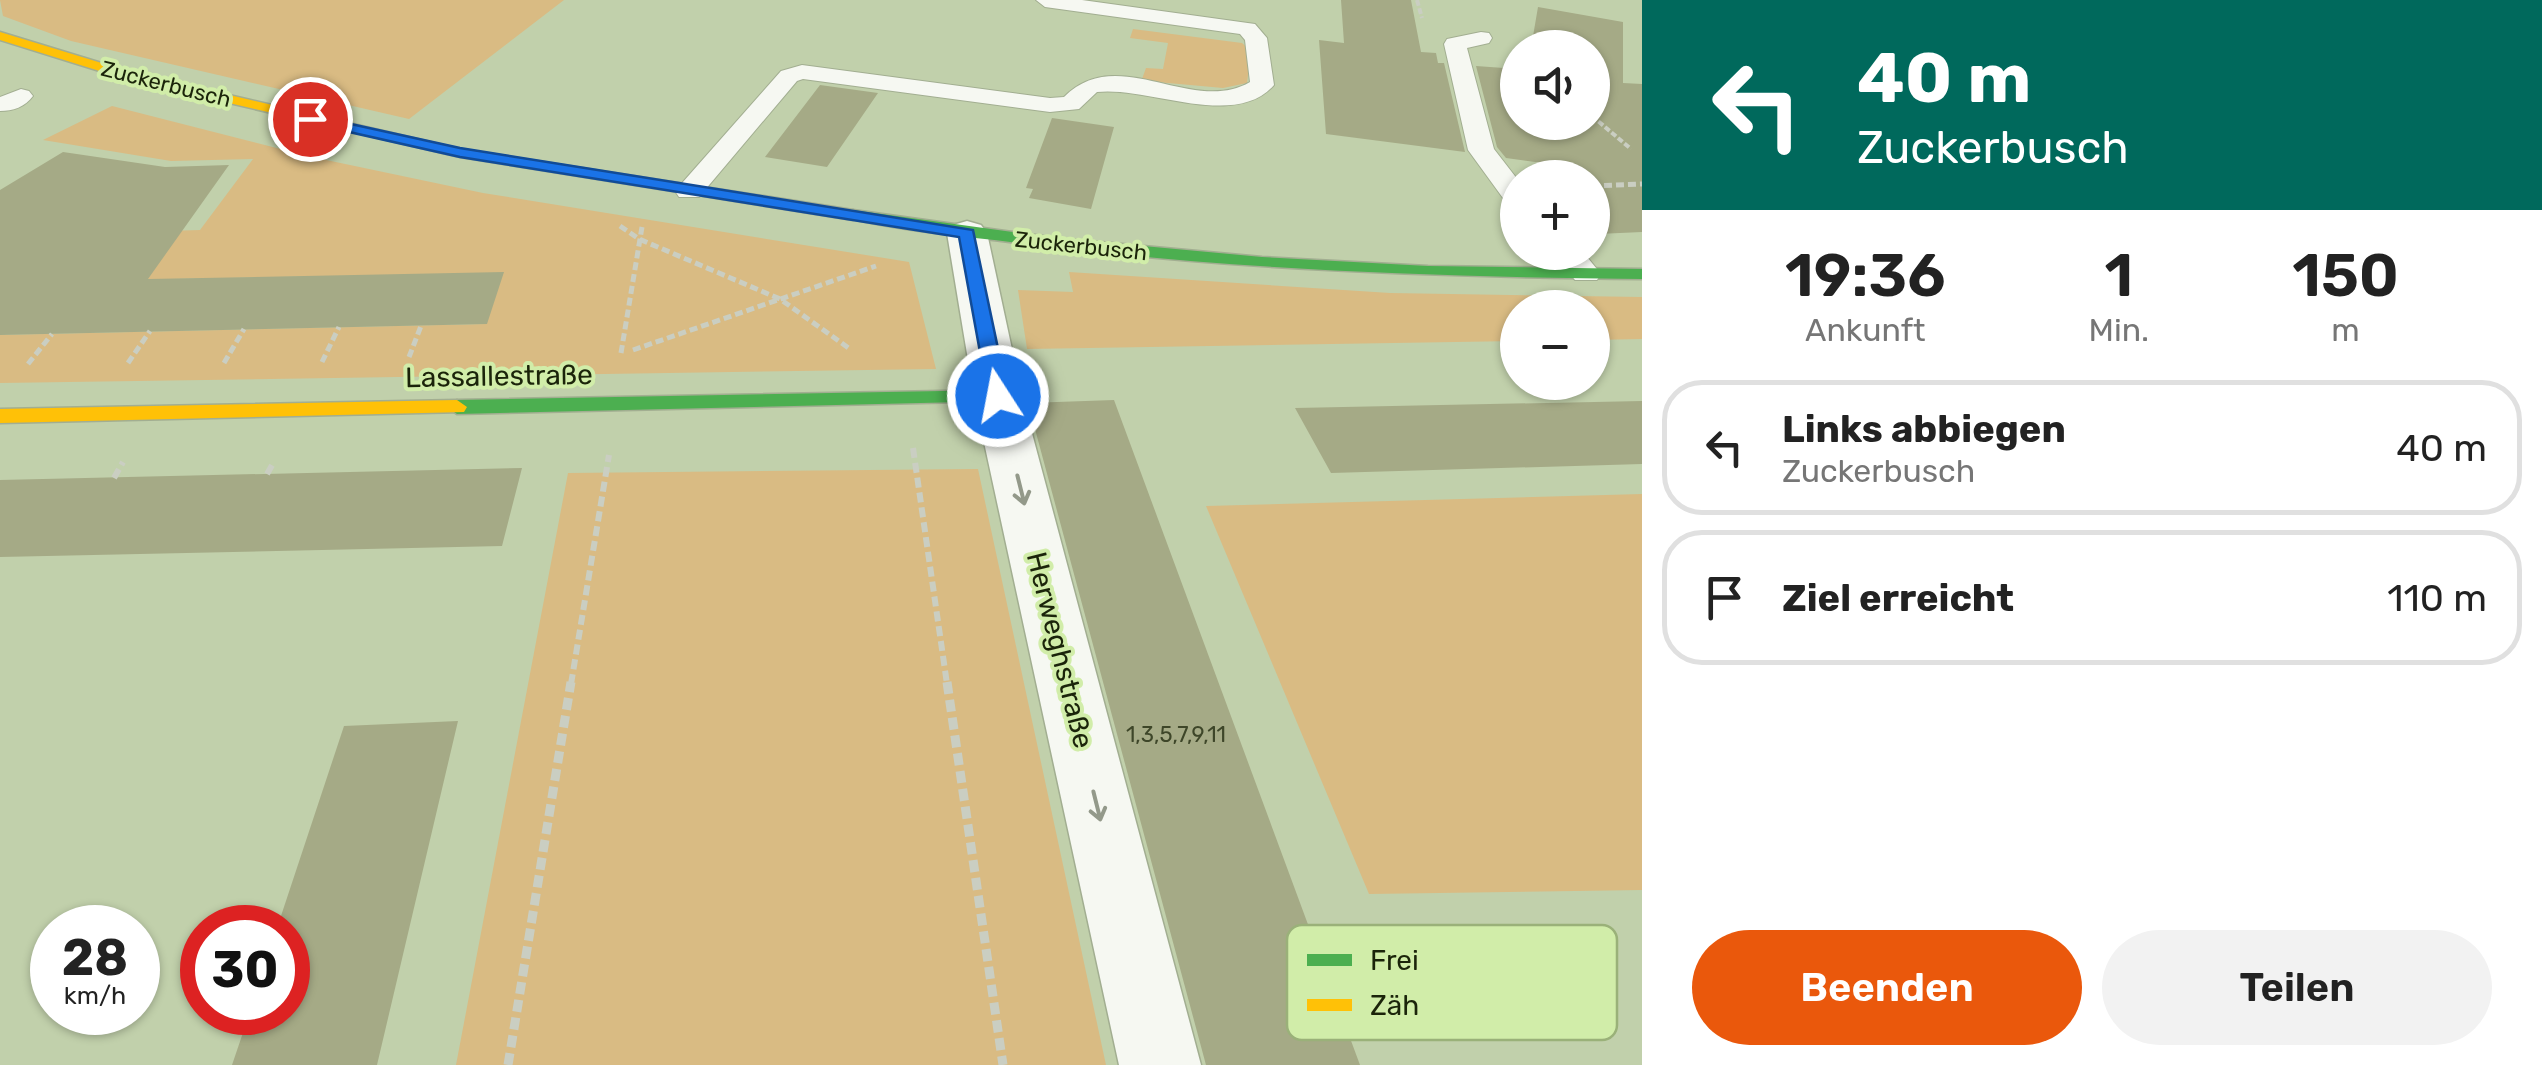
<!DOCTYPE html>
<html lang="de">
<meta charset="utf-8">
<style>
body{margin:0;font-family:Rubik,sans-serif;background:#f2f2f2;color:#222;height:100vh;display:flex;flex-direction:column;font-size:38px;white-space:nowrap}
*{box-sizing:border-box;margin:0}
p{font-size:32px;color:#767676}
.icon{flex:none;width:55px;height:55px;fill:none;stroke:currentColor;stroke-width:2;stroke-linecap:round;stroke-linejoin:round}
.map{position:relative;flex:1;overflow:hidden}
.side{display:flex;flex-direction:column;background:#fff;width:900px}
.side>*{flex:none}
.top-card{background:#00695c;color:#fff;overflow:hidden}
.tools{position:absolute;left:1500px;top:30px;display:grid;gap:20px}
.tools a{display:grid;place-items:center;width:110px;height:110px;border-radius:50%;background:#fff;box-shadow:0 2px 8px #0004;font-size:50px}
.speed{position:absolute;left:30px;top:905px;display:flex;gap:20px;font-size:50px;font-weight:700;text-align:center}
.speed>*{display:grid;place-content:center;width:130px;height:130px;border-radius:50%;background:#fff;box-shadow:0 2px 8px #0004;line-height:1}
.speed small{font-size:25px;font-weight:400}
.speed .limit{border:15px solid #d22;background:#fff;color:#111}
.pin{position:absolute;display:grid;place-items:center;width:85px;height:85px;color:#fff;margin:-42px;border:5px solid #fff;border-radius:50%;box-shadow:0 2px 10px #0007}
.me{position:absolute;width:110px;margin:-55px;rotate:349deg;stroke-linejoin:round;filter:drop-shadow(0 0 8px #0008)}
.turn{display:flex;align-items:center;gap:35px;height:210px;padding:0 50px;font-size:45px}
.turn .icon{width:130px;height:130px;stroke-width:2.5}
.turn b{display:block;font-size:70px;line-height:85px}
.eta{display:flex;justify-content:space-evenly;align-items:center;height:170px;text-align:center}
.eta b{font-size:60px;font-weight:600;line-height:70px}
.action{display:flex;gap:20px;margin-top:auto;padding:20px 50px}
.action a{flex:1;height:115px;border-radius:60px;background:#ea580c;color:#fff;font-size:40px;font-weight:600;line-height:115px;text-align:center}
.action a+a{background:#f2f2f2;color:#222}
ul{padding:0;list-style:none}
li{display:flex;align-items:center;gap:30px;height:135px;margin:0 20px 15px;padding:0 30px;border:5px solid #e0e0e0;border-radius:40px}
li div{flex:1}
li b{display:block;font-size:38px}
li em{font-style:normal}
main{display:flex;flex:1;min-height:0}
.map>svg:first-child{display:block}
</style>
<main>
<div class="map">
<svg width="1642" height="1065" viewBox="0 0 1642 1065">
<rect width="100%" height="100%" fill="#c1d0ab"/>
<path fill="#d9bb83" d="M 0,0 L 564,0 L 409,119 L 71,41 L 3,16 Z
M 1133,29 L 1242,43 L 1251,51 L 1247,83 L 1223,88 L 1146,81 L 1142,79 L 1146,68 L 1163,69 L 1168,43 L 1130,38 Z
M 112,106 L 312,157 L 483,193 L 909,262 L 936,369 L 0,383 L 0,335 L 486,324 L 503,273 L 0,282 L 0,236 L 200,230 L 253,159 L 171,161 L 43,140 Z
M 1069,272 L 1390,293 L 1642,297 L 1642,339 L 1593,340 L 1592,308 L 1518,308 L 1517,341 L 1027,349 L 1018,290 L 1073,292 Z
M 978,469 L 1106,1065 L 456,1065 L 568,473 Z
M 1642,494 L 1642,890 L 1369,894 L 1206,506 Z"/>
<path fill="#a5aa86" d="M 1341,0 L 1411,0 L 1421,52 L 1436,53 L 1438,63 L 1444,63 L 1465,152 L 1326,134 L 1319,40 L 1344,43 Z
M 1538,7 L 1623,22 L 1623,83 L 1642,84 L 1642,232 L 1598,234 L 1592,224 L 1592,178 L 1565,178 L 1557,165 L 1506,158 L 1497,147 L 1476,66 L 1518,69 L 1518,122 L 1592,122 L 1592,48 L 1531,48 Z
M 820,85 L 878,93 L 827,167 L 765,157 Z
M 1052,118 L 1114,127 L 1091,209 L 1029,198 L 1033,189 L 1026,188 Z
M 63,152 L 165,167 L 229,165 L 148,279 L 504,272 L 487,324 L 0,335 L 0,190 Z
M 1114,400 L 1360,1065 L 1206,1065 L 1028,403 Z
M 1642,401 L 1642,464 L 1331,473 L 1295,408 Z
M 522,468 L 502,546 L 0,557 L 0,480 Z
M 458,721 L 377,1065 L 232,1065 L 250,1012 L 288,1012 L 288,928 L 277,928 L 344,726 Z"/>
<g fill="none" stroke-linecap="round" stroke-linejoin="round">
<defs>
<path id="lane" d="M 1036,0 L 1082,0 L 1255,24 L 1267,38 L 1274,85 C 1235,130 1148,86 1097,92 L 1079,109 L 1050,112 L 803,79 L 797,81 L 699,197 L 679,197 L 675,191 L 781,71 L 802,65 L 1050,98 L 1064,97 C 1118,42 1192,116 1250,82 L 1245,40 L 1240,34 L 1045,7 Z
M 1481,32 L 1489,33 L 1492,38 L 1489,43 L 1467,48 L 1494,149 L 1518,180 L 1518,207 L 1508,205 L 1468,150 L 1444,44 L 1447,39 Z
M 21,89 L 29,91 L 33,96 C 25,107 13,111 0,111 L 0,97 Z
M 1552,252 L 1583,252 L 1601,274 L 1597,280 L 1575,280 Z"/>
<path id="street" d="M 967,221 L 981,225 L 987,233 L 1022,396 L 1201,1065 L 1119,1065 L 974,396 L 947,233 L 953,225 Z"/>
<path id="fast" d="M 853,210 L 1057,238 L 1262,257 L 1428,266 L 1642,269 L 1642,279 C 1439,277 1237,270 1035,245 C 973,237 909,232 847,218 L 845,215 Z
M 998,390 L 1005,391 L 1008,396 L 1005,401 L 457,414 L 447,407 L 457,400 Z"/>
<path id="slow" d="M 0,32 L 131,72 L 460,149 L 853,210 L 861,215 L 853,220 L 460,157 L 122,78 L 0,40 Z
M 457,400 L 467,407 L 464,412 L 0,423 L 0,409 Z"/>
</defs>
<use href="#lane" stroke="#a2ae91" stroke-width="2"/>
<use href="#street" stroke="#a2ae91" stroke-width="3"/>
<use href="#fast" stroke="#a2ae91" stroke-width="3"/>
<use href="#slow" stroke="#a2ae91" stroke-width="3"/>
<path stroke="#cacec2" stroke-width="4" stroke-dasharray="6 2.5" stroke-linecap="butt" d="M 1417,0 L 1422,18
M 1592,116 L 1631,149"/>
<path stroke="#cacec2" stroke-width="5" stroke-dasharray="8 4" stroke-linecap="butt" d="M 1592,186 L 1642,184
M 620,226 L 639,239 L 780,299 L 850,349
M 633,350 L 876,266
M 621,353 L 642,227
M 409,357 L 421,326
M 322,362 L 339,327
M 128,363 L 150,331
M 224,363 L 244,329
M 28,364 L 52,334"/>
<path stroke="#cacec2" stroke-width="6" stroke-dasharray="10 5" stroke-linecap="butt" d="M 913,448 L 947,684
M 267,474 L 274,462
M 114,478 L 123,462
M 571,684 L 609,455"/>
<path stroke="#cacec2" stroke-width="9" stroke-dasharray="12 6" stroke-linecap="butt" d="M 947,682 L 1003,1065
M 508,1065 L 571,682"/>
<use href="#lane" fill="#f6f8f2" fill-rule="evenodd"/>
<use href="#street" fill="#f6f8f2" fill-rule="evenodd"/>
<use href="#fast" fill="#4caf50" fill-rule="evenodd"/>
<use href="#slow" fill="#ffc107" fill-rule="evenodd"/>
</g>
<defs><path id="oneway-shaft" d="M-6 0H5M1.5-3L5.5 0L1.5 3" fill="none" stroke-width="1.6" stroke-linecap="round" stroke-linejoin="round" transform="scale(2.5)"/></defs>
<g stroke="#93998a">
<use href="#oneway-shaft" transform="translate(1021 490) rotate(76)"/>
<use href="#oneway-shaft" transform="translate(1097 806) rotate(76)"/>
</g>
<path fill="#1a73e8" stroke="#114b97" stroke-width="2.5" d="M 310,115 L 460,148 L 973,230 L 1008,396 L 998,402 L 988,396 L 959,237 L 460,157 L 305,122 L 302,119 Z"/>
<g text-anchor="middle" dominant-baseline="central" stroke-width="8" stroke-linejoin="round" paint-order="stroke">
<g font-size="22" fill="#1b240a" stroke="#d1eda9">
<text transform="translate(166 84) rotate(14)">Zuckerbusch</text>
<text transform="translate(1081 246) rotate(6)">Zuckerbusch</text>
</g>
<g font-size="22" fill="#3e4629">
<text x="1176" y="734">1,3,5,7,9,11</text>
</g>
<g font-size="28" fill="#1b240a" stroke="#d1eda9">
<text transform="translate(499 376) rotate(-1)">Lassallestraße</text>
<text transform="translate(1060 650) rotate(76)">Herweghstraße</text>
</g>
</g>
<rect x="1287" y="925" width="330" height="115" rx="15" fill="#d1eda9" stroke="#9ab179" stroke-width="2.5"/>
<rect x="1307" y="954" width="45" height="12" fill="#4caf50"/>
<rect x="1307" y="999" width="45" height="12" fill="#ffc107"/>
<g font-size="28" fill="#1b240a">
<text x="1370" y="970">Frei</text>
<text x="1370" y="1015">Zäh</text>
</g>
</svg>
<div class="tools">
<a><svg class="icon" aria-label="sound" viewBox="0 0 24 24"><path d="M4 9h4l5-4v14l-5-4H4zM17 9q2 3 0 6"/></svg></a>
<a>+</a>
<a>−</a>
</div>
<div class="speed"><div>28<small>km/h</small></div><div class="limit">30</div></div>
<div class="pin" style="left:310px;top:119px;background:#d93025"><svg class="icon" aria-label="arrive" viewBox="0 0 24 24"><path d="M6 21V4h12l-3 4 3 4H6"/></svg></div>
<svg class="me" style="left:998px;top:396px" viewBox="-20 -20 40 40"><circle r="17" fill="#1a73e8" stroke="#fff" stroke-width="3"/><path d="M0-11L8 9 0 5-8 9z" fill="#fff"/></svg>
</div>
<section class="side">
<div class="top-card">
<div class="turn"><svg class="icon" aria-label="left" viewBox="0 0 24 24"><path d="M17 20v-9H6M10 6l-5 5 5 5"/></svg><div><b>40 m</b>Zuckerbusch</div></div>
</div>
<div class="eta">
<div><b>19:36</b><p>Ankunft</p></div>
<div><b>1</b><p>Min.</p></div>
<div><b>150</b><p>m</p></div>
</div>
<ul>
<li><svg class="icon" aria-label="left" viewBox="0 0 24 24"><path d="M17 20v-9H6M10 6l-5 5 5 5"/></svg><div><b>Links abbiegen</b><p>Zuckerbusch</p></div><em>40 m</em></li>
<li><svg class="icon" aria-label="arrive" viewBox="0 0 24 24"><path d="M6 21V4h12l-3 4 3 4H6"/></svg><div><b>Ziel erreicht</b></div><em>110 m</em></li>
</ul>
<div class="action"><a>Beenden</a><a>Teilen</a></div>
</section>
</main>
